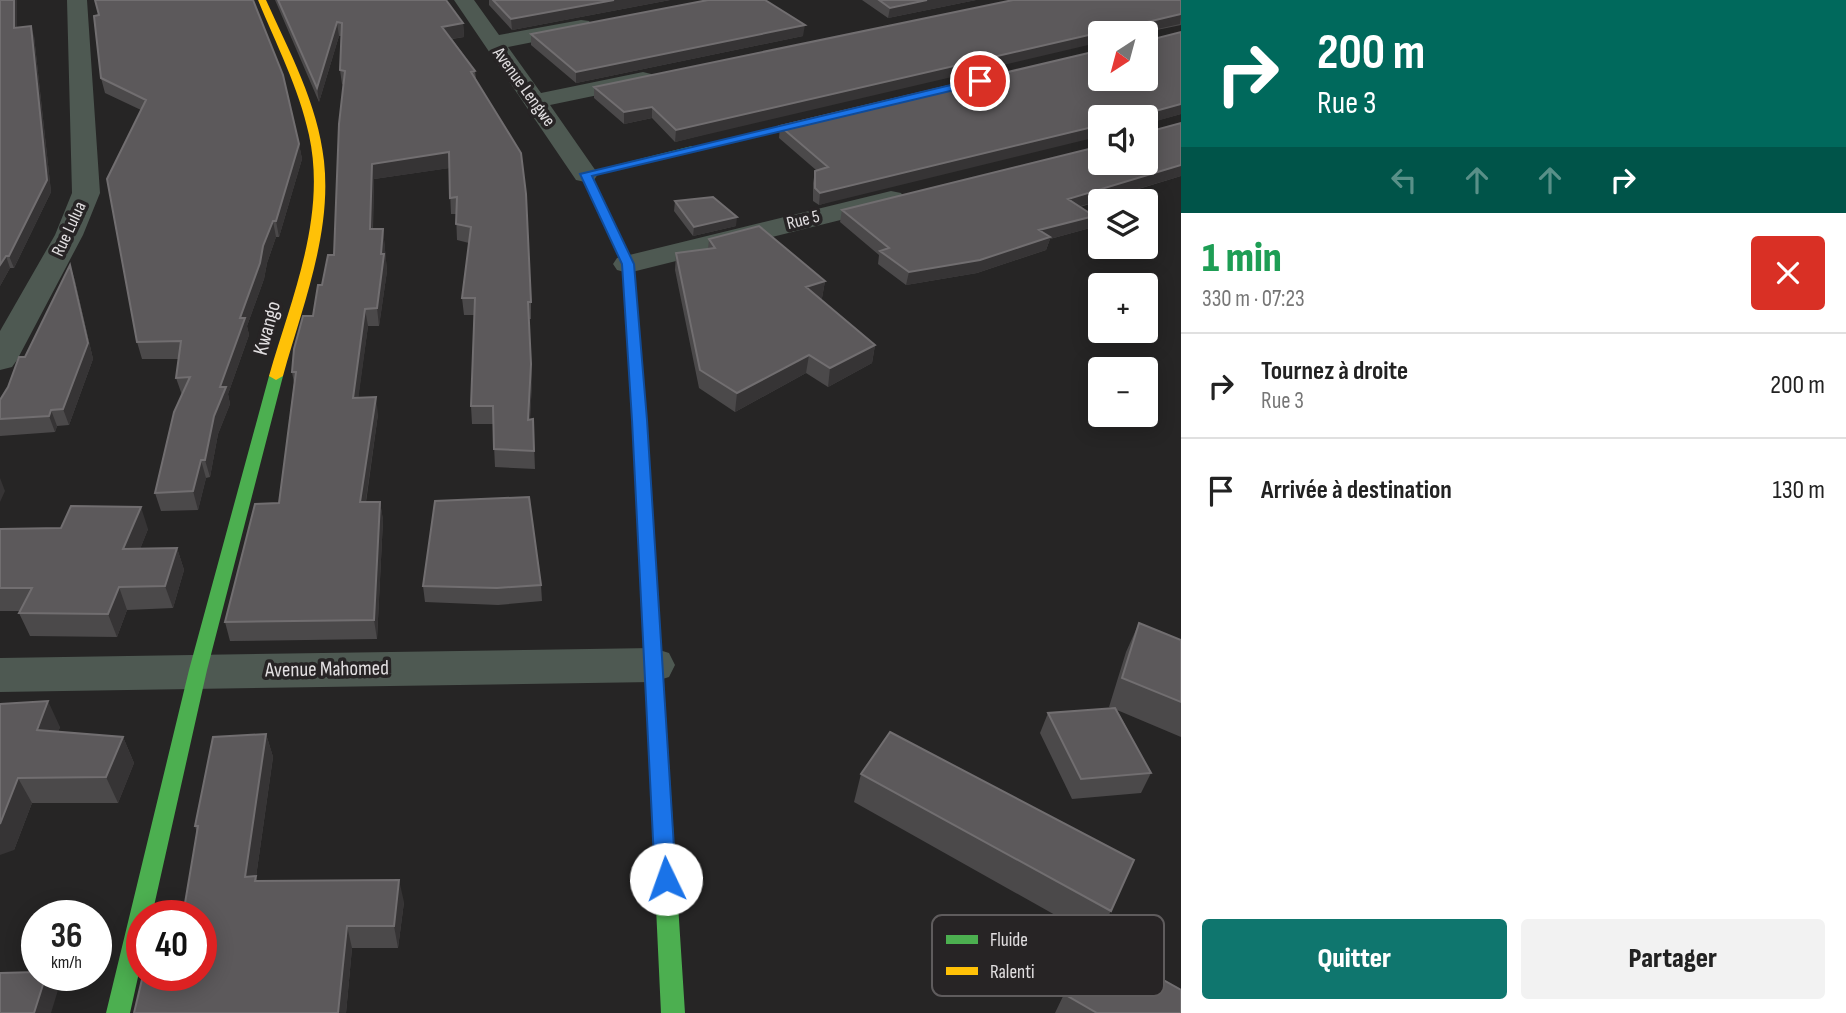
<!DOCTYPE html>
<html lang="fr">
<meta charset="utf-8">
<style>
body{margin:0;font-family:"Sofia Sans Condensed",sans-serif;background:#f2f2f2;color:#222;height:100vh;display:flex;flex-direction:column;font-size:26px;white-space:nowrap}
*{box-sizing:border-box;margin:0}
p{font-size:23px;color:#767676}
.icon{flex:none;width:38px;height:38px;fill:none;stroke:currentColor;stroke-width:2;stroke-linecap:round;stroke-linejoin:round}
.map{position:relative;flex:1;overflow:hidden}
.drawer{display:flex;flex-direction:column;background:#fff;width:665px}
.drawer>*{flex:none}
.hud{background:#00695c;color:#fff;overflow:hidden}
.needle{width:46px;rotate:216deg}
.tools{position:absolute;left:1088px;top:21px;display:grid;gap:14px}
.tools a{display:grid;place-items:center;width:70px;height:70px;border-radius:7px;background:#fff;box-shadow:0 4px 18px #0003;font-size:35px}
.speed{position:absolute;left:21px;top:900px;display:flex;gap:14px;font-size:35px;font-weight:700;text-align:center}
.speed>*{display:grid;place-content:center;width:91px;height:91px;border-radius:50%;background:#fff;box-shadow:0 4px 18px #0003;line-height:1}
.speed small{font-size:18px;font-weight:400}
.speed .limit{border:10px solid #d22;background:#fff;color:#111}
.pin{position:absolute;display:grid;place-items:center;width:60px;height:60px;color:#fff;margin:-30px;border:4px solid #fff;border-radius:50%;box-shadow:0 2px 7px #0007}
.me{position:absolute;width:77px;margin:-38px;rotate:357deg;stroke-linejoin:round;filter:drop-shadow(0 0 5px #0008)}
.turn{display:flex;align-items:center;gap:24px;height:147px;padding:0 21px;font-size:32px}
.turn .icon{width:91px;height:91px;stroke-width:2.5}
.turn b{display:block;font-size:49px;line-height:60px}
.lanes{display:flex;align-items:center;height:66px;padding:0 21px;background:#0003;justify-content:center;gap:35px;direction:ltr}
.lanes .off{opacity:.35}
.round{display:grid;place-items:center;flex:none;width:74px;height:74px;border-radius:7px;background:#f2f2f2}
.overview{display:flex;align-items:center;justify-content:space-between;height:119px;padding:0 21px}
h1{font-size:42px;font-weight:800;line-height:52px;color:#1e9e55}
.button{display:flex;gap:14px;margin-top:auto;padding:14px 21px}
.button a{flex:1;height:80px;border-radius:7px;background:#0f766e;color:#fff;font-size:28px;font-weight:800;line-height:80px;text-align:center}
.button a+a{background:#f2f2f2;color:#222}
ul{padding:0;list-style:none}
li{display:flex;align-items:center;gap:21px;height:105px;padding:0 21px;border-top:2px solid #e0e0e0}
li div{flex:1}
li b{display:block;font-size:26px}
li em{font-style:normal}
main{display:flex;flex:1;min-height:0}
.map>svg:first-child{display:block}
</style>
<main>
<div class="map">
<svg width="1181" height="1013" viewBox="0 0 1181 1013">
<rect width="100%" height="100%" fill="#262525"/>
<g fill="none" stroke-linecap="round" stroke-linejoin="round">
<path fill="#4e5952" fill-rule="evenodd" d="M 67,0 L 87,0 L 100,193 L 83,235 L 17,360 L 12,367 L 0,370 L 0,331 L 55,235 L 72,193 Z
M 454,0 L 474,0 L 499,35 L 581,20 L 589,21 L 592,26 L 589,31 L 508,47 L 541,93 L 643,72 L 651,74 L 655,79 L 651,84 L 550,105 L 598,174 L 594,180 L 585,182 L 576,180 Z
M 891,191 L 901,193 L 905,199 L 901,205 L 628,273 L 617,270 L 613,264 L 617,258 Z
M 653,648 L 669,653 L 675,665 L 669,677 L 653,682 L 0,692 L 0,658 Z"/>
<path fill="#4caf50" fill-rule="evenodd" d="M 692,146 L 697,149 L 696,151 L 591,176 L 634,264 L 647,420 L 685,1013 L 661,1013 L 633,420 L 622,264 L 580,174 Z
M 276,372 L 283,376 L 207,670 L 152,915 L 142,915 L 142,959 L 130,1013 L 106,1013 L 189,670 L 269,376 Z"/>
<path fill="#ffc107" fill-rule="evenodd" d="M 258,0 L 266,0 C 289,51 318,104 324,161 C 332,234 302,307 283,376 L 276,380 L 269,376 C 291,299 327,217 309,135 C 299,88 276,44 258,0 Z
M 829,114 L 834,117 L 833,119 L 692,152 L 687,149 Z"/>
</g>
<path fill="#4b494a" d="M 275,0 L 446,0 L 463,23 L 464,37 L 452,39 L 475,71 L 476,79 L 531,302 L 531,319 L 529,319 L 532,381 L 530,420 L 533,419 L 535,469 L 495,467 L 493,424 L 472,424 L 471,406 L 474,315 L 464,315 L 462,298 L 469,243 L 457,240 L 456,214 L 451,214 L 449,168 L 374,179 L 373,229 L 383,229 L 387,271 L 379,326 L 368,326 L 358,398 L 378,414 L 366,502 L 380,502 L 383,520 L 377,639 L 230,641 L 225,622 L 279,503 L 294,383 L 292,372 L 313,316 L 322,285 L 334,255 L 344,85 L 342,84 L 340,70 L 341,36 L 339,36 L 319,102 Z
M 489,0 L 670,0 L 512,30 L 489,5 Z
M 862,0 L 976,0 L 888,18 Z
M 1181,0 L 1181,25 L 1147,32 L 1147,37 L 1150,40 L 1181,32 L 1181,114 L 1148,123 L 1148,132 L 1181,176 L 1080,207 L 1090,228 L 1050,239 L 1046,250 L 977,273 L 906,285 L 878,264 L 879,255 L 840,222 L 842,210 L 1146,163 L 1101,117 L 819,205 L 813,201 L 813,183 L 815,171 L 816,170 L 779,138 L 780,126 L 1101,50 L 1146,33 L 1101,33 L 675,142 L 652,118 L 624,124 L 594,98 L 594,87 Z
M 99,15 L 299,144 L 302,159 L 279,237 L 276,237 L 267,263 L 264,279 L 247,326 L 249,335 L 228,394 L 230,404 L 218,434 L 210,477 L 206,478 L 198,510 L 161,511 L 155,493 L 182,395 L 176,378 L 179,359 L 142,359 L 137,342 L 141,110 L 105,93 L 101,78 Z
M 17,27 L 34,36 L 51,192 L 14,268 L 10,268 L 0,286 Z
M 531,34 L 803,36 L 576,83 L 531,45 Z
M 675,201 L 736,226 L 693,236 L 674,211 Z
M 709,239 L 825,281 L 822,298 L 821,299 L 875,345 L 872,363 L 828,387 L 806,373 L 735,412 L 699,388 L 675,270 L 676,253 L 708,249 Z
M 70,265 L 75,281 L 93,359 L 69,425 L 57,426 L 55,432 L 0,436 L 0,400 L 25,357 Z
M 0,529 L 148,529 L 140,549 L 177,548 L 184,570 L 173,608 L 127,610 L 117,637 L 30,636 L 19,613 L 20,611 L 0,611 Z
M 541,585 L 542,601 L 498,605 L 425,602 L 423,586 Z
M 1139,623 L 1181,640 L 1181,737 L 1117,710 L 1151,773 L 1141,793 L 1072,799 L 1040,733 L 1048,713 L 1112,708 L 1109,707 L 1126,652 Z
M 0,704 L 60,727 L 58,732 L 123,737 L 134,763 L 118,803 L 32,803 L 14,850 Z
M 266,734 L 273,757 L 256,877 L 257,880 L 404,902 L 398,948 L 352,948 L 346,1013 L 134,1013 L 201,975 L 197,833 L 195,826 Z
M 861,774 L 1111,911 L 1096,938 L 854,802 Z
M 1092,940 L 1181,1013 L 1055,1013 L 1077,967 Z"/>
<path fill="#363435" d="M 14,0 L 17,0 L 17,38 L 14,28 Z
M 614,0 L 670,0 L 512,30 L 511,19 Z
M 927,0 L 976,0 L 888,18 L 890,8 Z
M 1181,14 L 1180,24 L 1144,32 L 1147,22 Z
M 337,22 L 339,36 L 319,102 L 317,88 Z
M 463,23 L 464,37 L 443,40 L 442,27 Z
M 805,25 L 803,36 L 576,83 L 576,72 Z
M 31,26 L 34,36 L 51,192 L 14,268 L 9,256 Z
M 1106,31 L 1105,33 L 1101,33 L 1101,42 L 675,142 L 676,130 Z
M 1181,104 L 1181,114 L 1146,124 L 1148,113 Z
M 652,107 L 652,118 L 624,124 L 624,112 Z
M 1101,125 L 1101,136 L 819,205 L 820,193 Z
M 299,144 L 302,159 L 279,237 L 276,221 Z
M 449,152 L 450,168 L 374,179 L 372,246 L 370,229 L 372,164 Z
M 1181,165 L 1181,176 L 1064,211 L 1068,199 Z
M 1094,216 L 1090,228 L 1050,239 L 1046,250 L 977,273 L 906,285 L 909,272 L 1039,230 Z
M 737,217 L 736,226 L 693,236 L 694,227 Z
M 273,221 L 276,237 L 267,263 L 264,279 L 247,326 L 249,335 L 228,394 L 230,404 L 218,434 L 210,477 L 205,460 L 220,387 L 240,318 L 263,246 Z
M 383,229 L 387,271 L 379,326 L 377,308 Z
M 6,256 L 10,268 L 0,286 L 0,265 Z
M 70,265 L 75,281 L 93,359 L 69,425 L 63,409 Z
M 825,281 L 822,298 L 803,304 L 806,287 Z
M 365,309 L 368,326 L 356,416 L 353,398 Z
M 875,345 L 872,363 L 828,387 L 830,368 Z
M 809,355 L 806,373 L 735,412 L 737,393 Z
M 531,364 L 532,381 L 529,437 L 528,420 Z
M 376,397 L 378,414 L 363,521 L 360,502 Z
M 51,410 L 57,426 L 55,432 L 49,416 Z
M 201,460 L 206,478 L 198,510 L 193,491 Z
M 0,478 L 5,491 L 0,502 Z
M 380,502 L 383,520 L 377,639 L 374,620 Z
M 141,507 L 148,529 L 131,572 L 123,549 Z
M 177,548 L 184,570 L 173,608 L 165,586 Z
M 119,587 L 127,610 L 117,637 L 108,614 Z
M 48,701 L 60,727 L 49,755 L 37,730 Z
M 266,734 L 273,757 L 256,877 L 263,899 L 245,877 Z
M 123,737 L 134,763 L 118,803 L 106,777 Z
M 18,778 L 32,803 L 14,850 L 0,855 L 0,824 Z
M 399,880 L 404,902 L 398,948 L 394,926 Z
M 347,926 L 352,948 L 346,1013 L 338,1013 Z
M 46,975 L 49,975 L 58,990 L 51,1013 L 34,1013 Z"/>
<path fill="#5c595b" stroke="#716e70" stroke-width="2" d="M 0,0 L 14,0 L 14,28 L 31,26 L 47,180 L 9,256 L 6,256 L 0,265 Z
M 95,0 L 253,0 L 283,75 L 299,144 L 276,221 L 273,221 L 263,246 L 260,263 L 240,318 L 245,318 L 220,387 L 226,387 L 214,416 L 205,460 L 201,460 L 193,491 L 155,493 L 174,412 L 190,377 L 176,378 L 181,341 L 137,342 L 107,179 L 146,100 L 101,78 L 94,16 L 99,15 Z
M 278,0 L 446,0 L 463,23 L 442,27 L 475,71 L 471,72 L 521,153 L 526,194 L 531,302 L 528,302 L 531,364 L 528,420 L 533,419 L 534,451 L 494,449 L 493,406 L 471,406 L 475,298 L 462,298 L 471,227 L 456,224 L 457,197 L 450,198 L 449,152 L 372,164 L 370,229 L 383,229 L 381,254 L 384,254 L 377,308 L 365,309 L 353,398 L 376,397 L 360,502 L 380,502 L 374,620 L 225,622 L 255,504 L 279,503 L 296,372 L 292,372 L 294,349 L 303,316 L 313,316 L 318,285 L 322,285 L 328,255 L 334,255 L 339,124 L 345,71 L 340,70 L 342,23 L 337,22 L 317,88 Z
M 493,0 L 614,0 L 511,19 Z
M 708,0 L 765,0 L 805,25 L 576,72 L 531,34 Z
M 879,0 L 927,0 L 890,8 Z
M 1013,0 L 1181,0 L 1181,14 L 1147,22 L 1147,37 L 1150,40 L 1181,32 L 1181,104 L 1148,113 L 1148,132 L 1181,123 L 1181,165 L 1068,199 L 1094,216 L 1039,230 L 1050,237 L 980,260 L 909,272 L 880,251 L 889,248 L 842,210 L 1101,146 L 1101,163 L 1146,163 L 1146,117 L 1101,117 L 1101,125 L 820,193 L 815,188 L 815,171 L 828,167 L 780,126 L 1101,50 L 1101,79 L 1146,79 L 1146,33 L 1106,33 L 1106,31 L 676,130 L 652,107 L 624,112 L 594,87 Z
M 713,197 L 737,217 L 694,227 L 675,201 Z
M 759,226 L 825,281 L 806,287 L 875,345 L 830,368 L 809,355 L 737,393 L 700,370 L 676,253 L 715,248 L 709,239 Z
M 70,265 L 88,343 L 63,409 L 51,410 L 49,416 L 0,419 L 0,400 L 8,387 L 19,357 L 25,357 Z
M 529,497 L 541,585 L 497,588 L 423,586 L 435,501 Z
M 71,506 L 141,507 L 123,549 L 177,548 L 165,586 L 119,587 L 108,614 L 19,613 L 32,588 L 0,588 L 0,529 L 61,528 Z
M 1139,623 L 1181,640 L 1181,702 L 1122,678 Z
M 48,701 L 37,730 L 123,737 L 106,777 L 18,778 L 0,824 L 0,704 Z
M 1115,708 L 1151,773 L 1081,779 L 1048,713 Z
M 890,732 L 1134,860 L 1111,911 L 861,774 Z
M 266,734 L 245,877 L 256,876 L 255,881 L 399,880 L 394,926 L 347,926 L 338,1013 L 134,1013 L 143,975 L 201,975 L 201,915 L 183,915 L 198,826 L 195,826 L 213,737 Z
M 1092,940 L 1181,990 L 1181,1013 L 1097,1013 L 1066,995 Z
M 37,972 L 37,975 L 46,975 L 34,1013 L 0,1013 L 0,973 Z"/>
<path fill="#1a73e8" stroke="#114b97" stroke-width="2" d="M 980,78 L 984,79 L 984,83 L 592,176 L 634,264 L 647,420 L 676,879 L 673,886 L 666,889 L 658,886 L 655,879 L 632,420 L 622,264 L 580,174 Z"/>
<g text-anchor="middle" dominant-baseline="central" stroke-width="7" stroke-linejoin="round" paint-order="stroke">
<g font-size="18" fill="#e2dfe1" stroke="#272425">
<text transform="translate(524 87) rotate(54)">Avenue Lengwe</text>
<text transform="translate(803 220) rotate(-14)">Rue 5</text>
<text transform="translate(69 229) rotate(-65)">Rue Lulua</text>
</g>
<g font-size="21" fill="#e2dfe1" stroke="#272425">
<text transform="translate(267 328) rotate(-75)">Kwango</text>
<text transform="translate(327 669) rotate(-1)">Avenue Mahomed</text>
</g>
</g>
<rect x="932" y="915" width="232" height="81" rx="10" fill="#272425" stroke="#5f5c5d" stroke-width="2"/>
<rect x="946" y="935" width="32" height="9" fill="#4caf50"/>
<rect x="946" y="967" width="32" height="8" fill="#ffc107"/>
<g font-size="19" fill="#e2dfe1">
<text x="990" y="946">Fluide</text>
<text x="990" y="978">Ralenti</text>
</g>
</svg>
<div class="tools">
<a><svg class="needle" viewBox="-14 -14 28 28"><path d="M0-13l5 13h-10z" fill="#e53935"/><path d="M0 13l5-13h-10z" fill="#767676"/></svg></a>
<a><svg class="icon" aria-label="sound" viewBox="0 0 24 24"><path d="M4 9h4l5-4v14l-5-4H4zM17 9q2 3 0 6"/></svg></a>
<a><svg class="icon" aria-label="layers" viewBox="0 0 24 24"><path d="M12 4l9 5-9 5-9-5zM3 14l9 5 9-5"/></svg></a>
<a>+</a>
<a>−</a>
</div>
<div class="speed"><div>36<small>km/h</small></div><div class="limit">40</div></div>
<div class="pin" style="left:980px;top:81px;background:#d93025"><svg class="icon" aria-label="arrive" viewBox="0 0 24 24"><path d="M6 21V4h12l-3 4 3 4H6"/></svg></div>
<svg class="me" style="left:666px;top:879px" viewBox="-20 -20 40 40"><circle r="19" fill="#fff"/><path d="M0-13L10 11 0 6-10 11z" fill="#1a73e8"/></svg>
</div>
<section class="drawer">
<div class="hud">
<div class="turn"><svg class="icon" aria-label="right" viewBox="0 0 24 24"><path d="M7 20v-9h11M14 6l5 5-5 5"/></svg><div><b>200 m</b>Rue 3</div></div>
<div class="lanes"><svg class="icon off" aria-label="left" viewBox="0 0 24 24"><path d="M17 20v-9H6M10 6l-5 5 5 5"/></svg><svg class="icon off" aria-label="ahead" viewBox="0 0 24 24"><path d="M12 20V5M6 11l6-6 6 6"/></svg><svg class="icon off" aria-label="ahead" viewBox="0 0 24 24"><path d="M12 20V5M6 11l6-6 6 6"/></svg><svg class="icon" aria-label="right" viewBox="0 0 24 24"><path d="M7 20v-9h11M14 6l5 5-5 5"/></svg></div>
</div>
<div class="overview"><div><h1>1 min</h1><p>330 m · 07:23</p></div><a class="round" style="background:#d93025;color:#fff"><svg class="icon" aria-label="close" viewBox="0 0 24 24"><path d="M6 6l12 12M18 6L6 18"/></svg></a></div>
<ul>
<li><svg class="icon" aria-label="right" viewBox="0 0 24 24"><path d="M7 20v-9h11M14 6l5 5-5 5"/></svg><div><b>Tournez à droite</b><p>Rue 3</p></div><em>200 m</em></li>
<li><svg class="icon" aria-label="arrive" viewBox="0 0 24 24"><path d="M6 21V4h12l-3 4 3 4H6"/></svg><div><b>Arrivée à destination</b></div><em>130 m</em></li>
</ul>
<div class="button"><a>Quitter</a><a>Partager</a></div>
</section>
</main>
